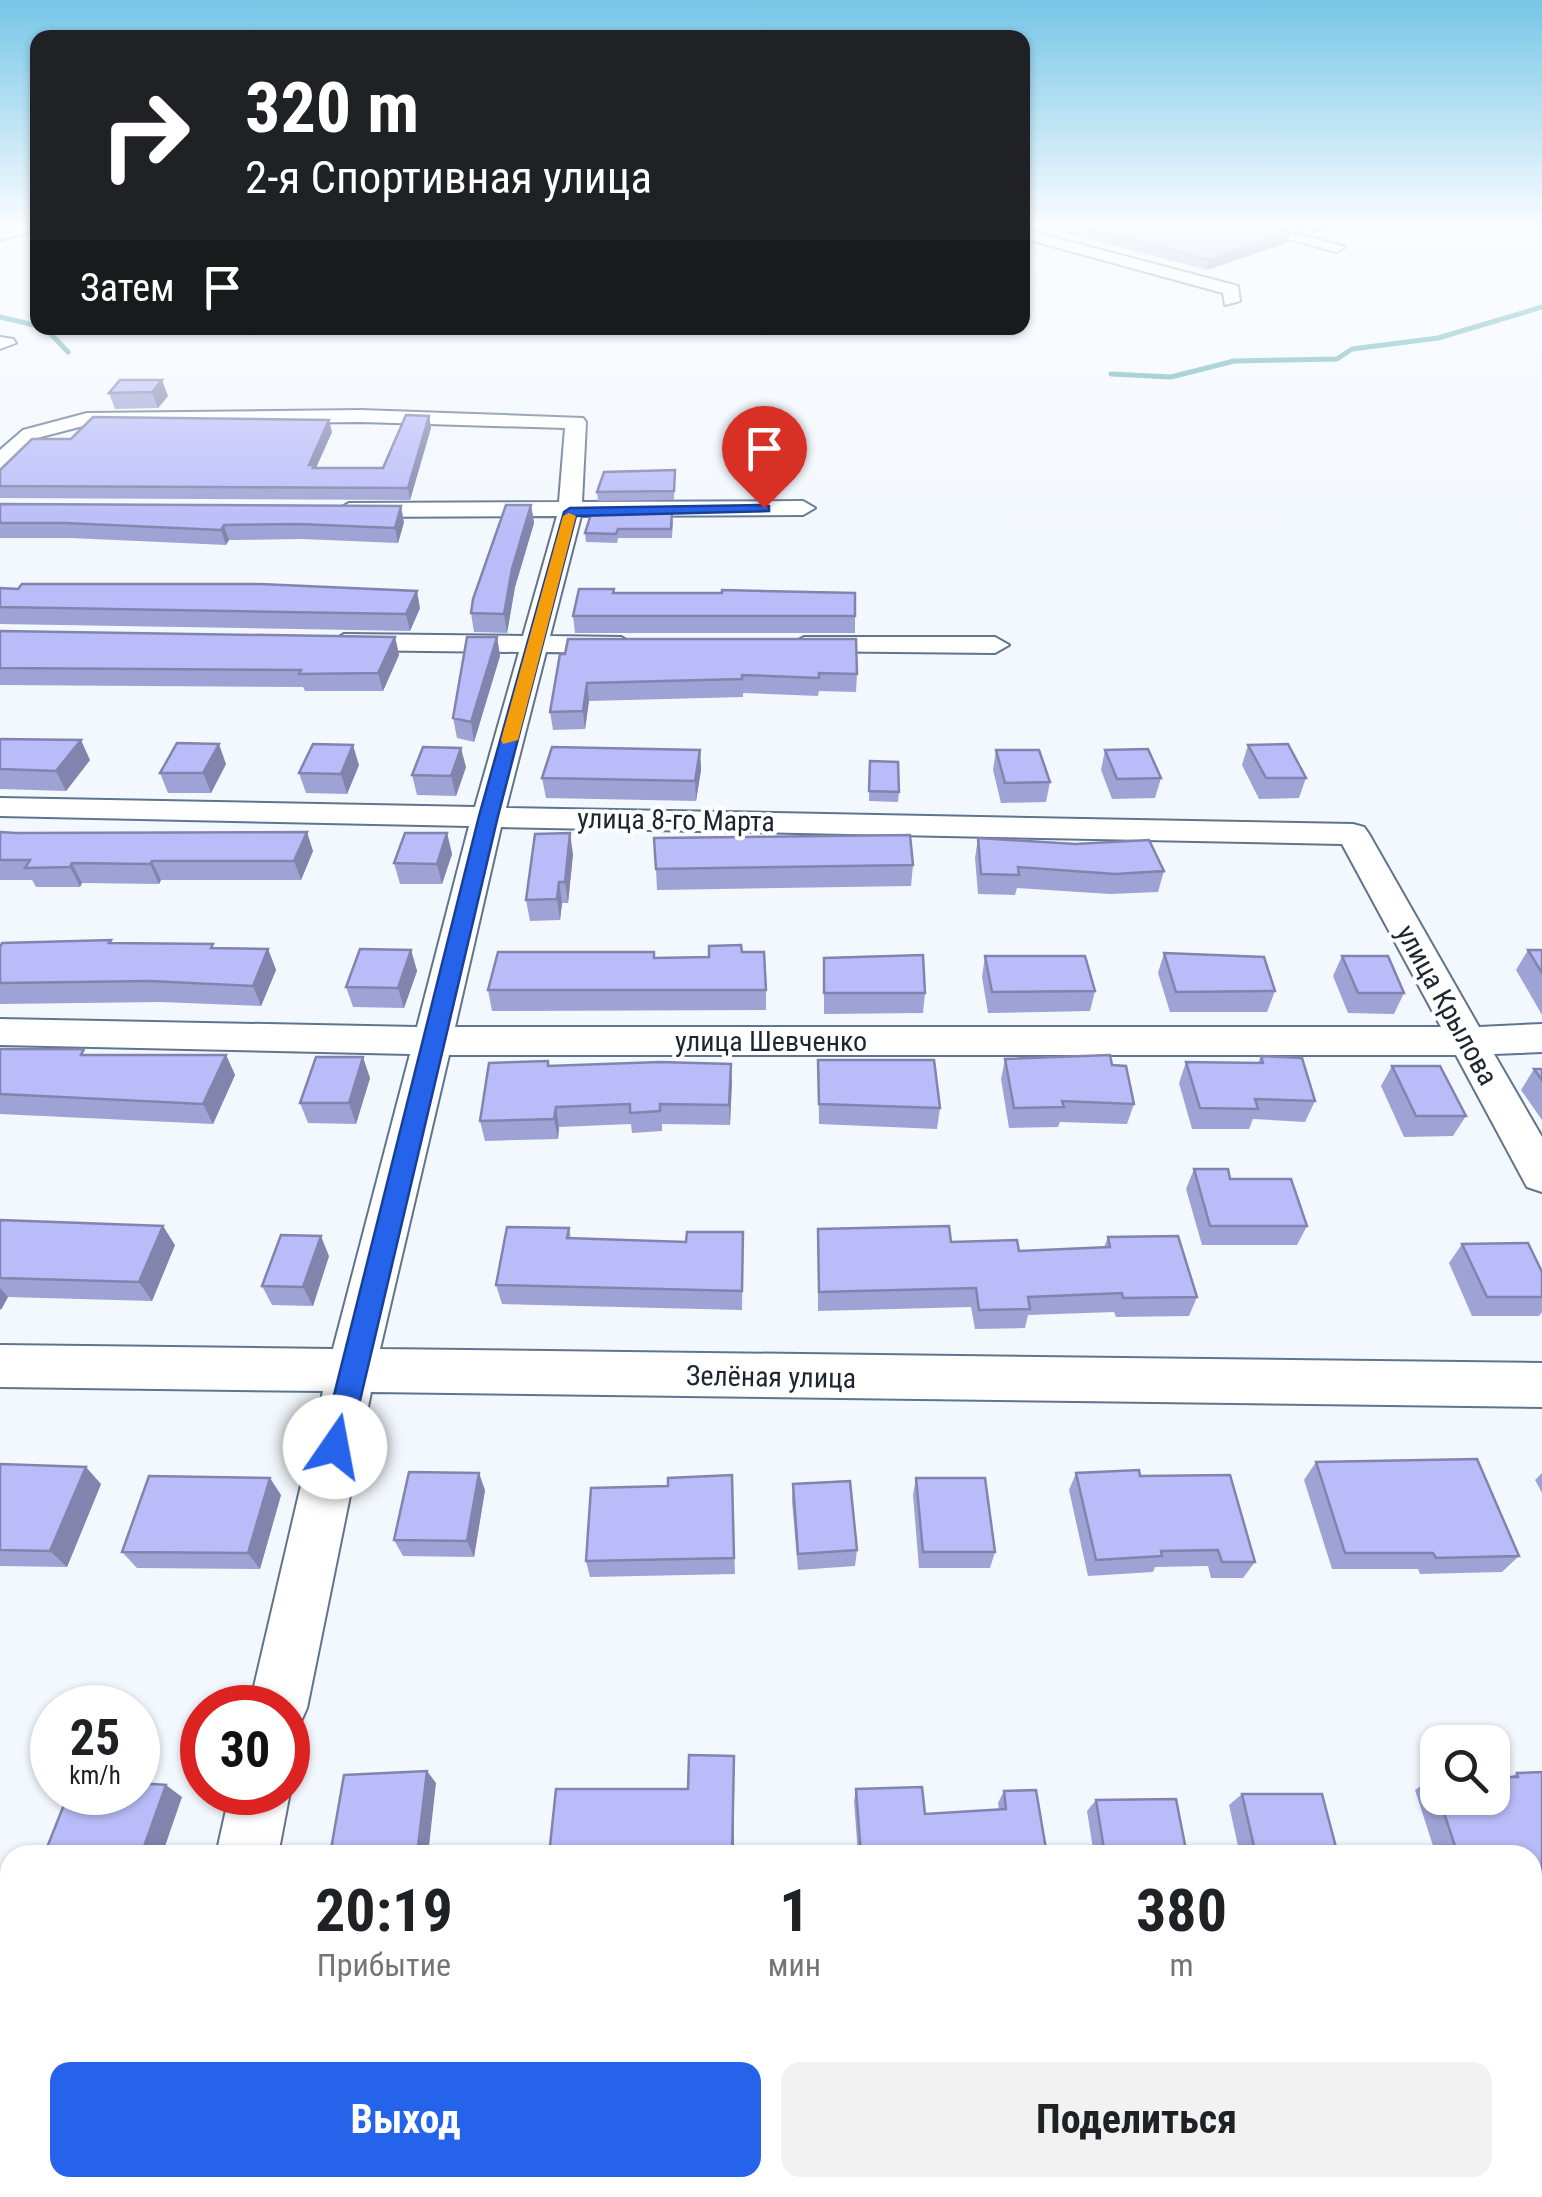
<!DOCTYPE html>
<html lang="ru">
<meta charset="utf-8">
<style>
body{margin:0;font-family:"Roboto Condensed",sans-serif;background:#f2f2f2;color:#202124;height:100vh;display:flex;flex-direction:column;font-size:38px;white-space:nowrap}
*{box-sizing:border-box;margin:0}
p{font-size:32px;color:#757577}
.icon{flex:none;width:55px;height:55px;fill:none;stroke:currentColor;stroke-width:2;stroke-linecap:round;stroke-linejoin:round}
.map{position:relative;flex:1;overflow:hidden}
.details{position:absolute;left:0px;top:1845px;width:1542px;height:352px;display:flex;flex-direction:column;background:#fff;border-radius:30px 30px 0 0;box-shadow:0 2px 8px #0004}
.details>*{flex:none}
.guide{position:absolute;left:30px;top:30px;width:1000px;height:305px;border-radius:20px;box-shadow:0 2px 8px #0004;background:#202124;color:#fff;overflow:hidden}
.buttons{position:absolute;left:1420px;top:1725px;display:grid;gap:20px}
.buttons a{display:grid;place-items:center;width:90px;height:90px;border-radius:20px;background:#fff;box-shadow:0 2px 8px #0004;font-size:50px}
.speed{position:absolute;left:30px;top:1685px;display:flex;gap:20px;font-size:50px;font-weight:700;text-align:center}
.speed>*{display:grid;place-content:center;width:130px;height:130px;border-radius:50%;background:#fff;box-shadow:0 2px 8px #0004;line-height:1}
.speed small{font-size:25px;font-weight:400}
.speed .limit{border:15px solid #d22;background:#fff;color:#111}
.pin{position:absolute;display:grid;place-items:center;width:85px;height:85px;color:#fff;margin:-102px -42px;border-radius:50% 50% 50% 0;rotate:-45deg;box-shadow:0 0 10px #0007}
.pin .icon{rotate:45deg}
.me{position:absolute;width:110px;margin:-55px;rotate:12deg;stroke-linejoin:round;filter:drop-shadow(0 0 8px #0008)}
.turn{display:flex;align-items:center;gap:35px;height:210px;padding:0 50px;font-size:45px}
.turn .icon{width:130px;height:130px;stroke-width:2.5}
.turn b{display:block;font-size:70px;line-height:85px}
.then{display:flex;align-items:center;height:95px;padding:0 50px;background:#0003;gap:20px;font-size:38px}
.eta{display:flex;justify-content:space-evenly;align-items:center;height:170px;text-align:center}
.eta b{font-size:60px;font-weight:700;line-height:70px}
.action{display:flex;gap:20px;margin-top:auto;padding:20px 50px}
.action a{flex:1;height:115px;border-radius:20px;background:#2563eb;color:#fff;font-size:40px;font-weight:700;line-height:115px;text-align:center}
.action a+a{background:#f2f2f2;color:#202124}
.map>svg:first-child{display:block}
</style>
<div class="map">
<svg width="1542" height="2197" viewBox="0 0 1542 2197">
<rect width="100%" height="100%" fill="#f3f8fe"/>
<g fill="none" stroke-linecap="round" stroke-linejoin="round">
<path stroke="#54a9af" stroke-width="5" d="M 0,317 L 38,326
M 45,328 L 68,352
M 1111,374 L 1171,377 L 1234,361 L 1337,359 L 1352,349 L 1438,338 L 1542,307"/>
<defs>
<path id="minor" d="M 15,226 L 38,226 L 38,229 L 0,240 L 0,230 Z
M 1239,226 L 1267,226 L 1345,247 L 1337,252 Z
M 1022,229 L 1238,286 L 1240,301 L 1225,305 L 1223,293 L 1022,238 Z
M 0,337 L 13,339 L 16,343 L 0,349 Z
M 361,410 L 583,418 L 586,422 L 582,502 L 803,501 L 815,508 L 803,515 L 581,516 L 550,636 L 621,637 L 635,645 L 621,653 L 546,652 L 506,808 L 1353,824 L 1364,827 L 1369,834 L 1479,1027 L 1542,1024 L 1542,1052 L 1494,1054 L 1542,1137 L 1542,1192 L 1527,1187 L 1456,1055 L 449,1055 L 380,1349 L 1542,1363 L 1542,1407 L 371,1392 L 307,1708 L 298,1728 L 288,1733 L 288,1708 L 249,1708 L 323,1391 L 0,1387 L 0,1345 L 333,1349 L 410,1054 L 0,1045 L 0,1019 L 417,1027 L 469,826 L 0,816 L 0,798 L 475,807 L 519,652 L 344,650 L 331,642 L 344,634 L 523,636 L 557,516 L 349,517 L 337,510 L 349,503 L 559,502 L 565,428 L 361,422 L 87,425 L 37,438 L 8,467 L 0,469 L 0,450 L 23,430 L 87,413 ZM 501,827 L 1342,844 L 1441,1027 L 455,1027 Z
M 804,637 L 995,637 L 1009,645 L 995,653 L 794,651 L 790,645 Z
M 288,1786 L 290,1792 L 278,1855 L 216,1855 L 230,1792 L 288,1792 Z
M 1532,1948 L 1542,1948 L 1542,2014 L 1532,2014 Z
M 0,1995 L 10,1995 L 10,2061 L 0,2061 Z
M 135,2188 L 207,2188 L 205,2197 L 133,2197 Z"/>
</defs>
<use href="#minor" stroke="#5f748e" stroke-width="4"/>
<use href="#minor" fill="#fff" fill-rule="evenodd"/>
</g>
<path fill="#9fa2d5" d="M 1038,226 L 1264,226 L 1287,243 L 1207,270 Z
M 1283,226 L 1336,226 L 1312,234 Z
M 120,380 L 168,396 L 158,408 L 115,409 L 109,393 Z
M 429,416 L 431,428 L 410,500 L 0,498 L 0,470 L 71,439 L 332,432 L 316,468 L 383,468 Z
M 675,470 L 674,500 L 598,501 L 597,492 Z
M 0,504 L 404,522 L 398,543 L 302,539 L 229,540 L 226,545 L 71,538 L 0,538 Z
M 531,505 L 534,523 L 515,587 L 507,633 L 474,632 L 471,613 Z
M 673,521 L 672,538 L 618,538 L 617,543 L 586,542 L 585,533 Z
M 0,588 L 420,608 L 410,631 L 0,624 Z
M 614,593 L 855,616 L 855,633 L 575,633 L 573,616 Z
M 0,631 L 395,637 L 399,655 L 383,691 L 305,691 L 303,687 L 0,685 Z
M 497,637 L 500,656 L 474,742 L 457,738 L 453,718 Z
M 560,654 L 857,674 L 856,692 L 819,691 L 818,696 L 743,693 L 743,697 L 589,701 L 585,729 L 553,730 L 550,712 Z
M 0,739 L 90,760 L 66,791 L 0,789 Z
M 1248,745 L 1306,778 L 1299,798 L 1259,799 L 1242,765 Z
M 700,750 L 701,770 L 696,801 L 546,798 L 542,778 Z
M 996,750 L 1050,782 L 1046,802 L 1001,803 L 993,770 Z
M 1105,750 L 1161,778 L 1155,798 L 1112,799 L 1101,770 Z
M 870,761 L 899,792 L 898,802 L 869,801 Z
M 226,764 L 211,793 L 168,793 L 160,773 Z
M 359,765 L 347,794 L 306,793 L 299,773 Z
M 466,767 L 456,796 L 417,795 L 412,775 Z
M 0,832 L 313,851 L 301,880 L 161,880 L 159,884 L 82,883 L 80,887 L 36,887 L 32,880 L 0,880 Z
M 447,833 L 452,854 L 442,884 L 400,884 L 394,863 Z
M 978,838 L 1164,871 L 1158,892 L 1110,894 L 1017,888 L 1015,895 L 978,894 L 975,858 Z
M 573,854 L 568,903 L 562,903 L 560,920 L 530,921 L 526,900 Z
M 913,865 L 911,886 L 657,890 L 656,869 Z
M 111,940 L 112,943 L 215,949 L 268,949 L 276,970 L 261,1006 L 160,1002 L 0,1004 L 0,947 Z
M 411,950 L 417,971 L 404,1008 L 353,1007 L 346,987 Z
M 1528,950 L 1542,950 L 1542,1015 L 1516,970 Z
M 742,952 L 766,990 L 766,1010 L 492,1011 L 488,990 L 654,958 L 709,957 Z
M 1164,953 L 1275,991 L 1267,1012 L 1170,1012 L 1158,973 Z
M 985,956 L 1095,991 L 1090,1011 L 988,1013 L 982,977 Z
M 1342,956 L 1404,993 L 1394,1014 L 1348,1013 L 1333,976 Z
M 824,958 L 925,993 L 923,1013 L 824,1014 Z
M 0,1049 L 87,1055 L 226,1055 L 235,1075 L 213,1124 L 0,1114 Z
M 1261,1056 L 1315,1101 L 1305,1122 L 1253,1119 L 1249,1129 L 1192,1129 L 1179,1083 L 1186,1062 L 1258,1063 Z
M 1005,1059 L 1112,1065 L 1134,1104 L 1127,1124 L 1060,1122 L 1058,1127 L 1009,1128 L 1001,1079 Z
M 818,1060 L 940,1108 L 937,1129 L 819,1124 Z
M 731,1064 L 730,1125 L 662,1124 L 662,1131 L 632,1133 L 631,1124 L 559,1127 L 558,1139 L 485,1141 L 480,1121 L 549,1066 Z
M 1392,1066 L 1466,1116 L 1453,1136 L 1404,1137 L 1381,1086 Z
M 1534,1069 L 1542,1069 L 1542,1120 L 1521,1090 Z
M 370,1078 L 356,1124 L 308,1123 L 300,1103 Z
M 1194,1169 L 1307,1226 L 1297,1245 L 1202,1245 L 1186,1189 Z
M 0,1220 L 175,1245 L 152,1301 L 8,1297 L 0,1310 Z
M 569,1228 L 571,1239 L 686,1242 L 743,1232 L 742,1310 L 502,1304 L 496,1285 Z
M 818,1229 L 951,1242 L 1019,1251 L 1104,1247 L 1108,1237 L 1197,1297 L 1189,1316 L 1116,1317 L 1114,1312 L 1028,1315 L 1025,1328 L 975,1329 L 971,1307 L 818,1311 Z
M 1462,1244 L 1542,1272 L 1542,1312 L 1539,1316 L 1472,1316 L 1449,1263 Z
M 329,1256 L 313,1306 L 272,1305 L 262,1286 Z
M 1316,1462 L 1519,1556 L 1502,1572 L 1420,1574 L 1418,1569 L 1332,1569 L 1304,1480 Z
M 0,1464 L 101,1484 L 67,1567 L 0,1566 Z
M 1076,1473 L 1140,1476 L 1255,1562 L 1243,1578 L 1211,1578 L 1208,1566 L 1155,1567 L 1153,1572 L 1088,1576 L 1069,1490 Z
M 1542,1473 L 1542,1493 L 1535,1480 Z
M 732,1475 L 735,1574 L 590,1577 L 586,1561 L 668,1486 Z
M 916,1478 L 995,1552 L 990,1568 L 919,1568 L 913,1495 Z
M 793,1484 L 857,1550 L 855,1566 L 798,1570 L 792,1501 Z
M 485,1490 L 474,1557 L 403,1556 L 394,1540 Z
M 281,1495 L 260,1569 L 137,1568 L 122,1552 Z
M 1542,1772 L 1542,1892 L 1532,1892 L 1532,1855 L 1436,1855 L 1415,1790 L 1432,1778 L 1438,1778 L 1438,1798 L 1492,1798 L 1510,1777 L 1517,1773 Z
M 856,1789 L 925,1814 L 999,1810 L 998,1803 L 1004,1791 L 1047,1855 L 858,1855 L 854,1801 Z
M 1242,1794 L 1338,1855 L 1240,1855 L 1229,1805 Z
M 1096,1800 L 1187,1855 L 1094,1855 L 1087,1811 Z
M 1532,2100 L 1542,2100 L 1542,2197 L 1519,2197 L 1516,2188 L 1532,2188 Z
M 1209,2188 L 1418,2188 L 1420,2197 L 1210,2197 Z"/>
<path fill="#8284ae" d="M 1314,226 L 1336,226 L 1312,234 Z
M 1290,233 L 1287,243 L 1207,270 L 1209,260 Z
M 162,380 L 168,396 L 158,408 L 152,392 Z
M 429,416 L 431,428 L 410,500 L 408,488 Z
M 329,420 L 332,432 L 314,472 L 309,465 Z
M 531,505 L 534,523 L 515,587 L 507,633 L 504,614 L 512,569 Z
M 401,506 L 404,522 L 398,543 L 395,528 Z
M 224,525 L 229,540 L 226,545 L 221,530 Z
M 417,591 L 420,608 L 410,631 L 406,614 Z
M 395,637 L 399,655 L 383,691 L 378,673 Z
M 497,637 L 500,656 L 474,742 L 471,722 Z
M 587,683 L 589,701 L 585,729 L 583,711 Z
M 81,740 L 90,760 L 66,791 L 56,771 Z
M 219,744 L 226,764 L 211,793 L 203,773 Z
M 353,745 L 359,765 L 347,794 L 341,774 Z
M 461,748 L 466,767 L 456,796 L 451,776 Z
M 700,750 L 701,770 L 696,801 L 695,781 Z
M 307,832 L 313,851 L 301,880 L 294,861 Z
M 447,833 L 452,854 L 442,884 L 437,864 Z
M 570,833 L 573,854 L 568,903 L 565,882 Z
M 152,861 L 161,880 L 159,884 L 150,864 Z
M 72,863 L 82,883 L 80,887 L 70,867 Z
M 559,882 L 562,903 L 560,920 L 557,899 Z
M 268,949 L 276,970 L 261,1006 L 253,986 Z
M 411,950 L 417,971 L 404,1008 L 398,988 Z
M 226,1055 L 235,1075 L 213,1124 L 203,1104 Z
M 363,1057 L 370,1078 L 356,1124 L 349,1103 Z
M 731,1064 L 732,1084 L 730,1125 L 729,1105 Z
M 556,1107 L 559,1127 L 558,1139 L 554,1119 Z
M 163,1226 L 175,1245 L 152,1301 L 139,1282 Z
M 321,1236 L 329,1256 L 313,1306 L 303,1287 Z
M 0,1288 L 8,1297 L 1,1310 L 0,1308 Z
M 86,1467 L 101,1484 L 67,1567 L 50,1551 Z
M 479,1473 L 485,1490 L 474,1557 L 467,1541 Z
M 270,1478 L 281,1495 L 260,1569 L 248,1553 Z
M 734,1756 L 734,1855 L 732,1855 Z
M 427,1771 L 436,1783 L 428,1855 L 417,1855 Z
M 166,1785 L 182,1797 L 162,1855 L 141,1855 Z
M 49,2188 L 72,2188 L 69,2197 L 46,2197 Z
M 379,2188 L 397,2188 L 396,2197 L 377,2197 Z"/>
<path fill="#b9bcf8" stroke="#8284ae" stroke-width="2.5" d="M 1076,226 L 1264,226 L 1290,233 L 1209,260 Z
M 120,380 L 162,380 L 152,392 L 109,393 Z
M 406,415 L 429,416 L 408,488 L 0,486 L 0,470 L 32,439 L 71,439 L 93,417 L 329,420 L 309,465 L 315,465 L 313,468 L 383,468 Z
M 675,470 L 674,491 L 597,492 L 604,472 Z
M 0,504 L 401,506 L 395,528 L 298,524 L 224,525 L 221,530 L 65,523 L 0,523 Z
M 506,505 L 531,505 L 512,569 L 504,614 L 471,613 L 473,599 Z
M 672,512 L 671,529 L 618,529 L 616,534 L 585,533 L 591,514 Z
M 22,584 L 260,584 L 417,591 L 406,614 L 0,607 L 0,588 L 18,589 Z
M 579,589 L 614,589 L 613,593 L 722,593 L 722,590 L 855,593 L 855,616 L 573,616 Z
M 0,631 L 395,637 L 378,673 L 299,674 L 301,670 L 0,668 Z
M 467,637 L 497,637 L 471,722 L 453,718 Z
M 568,639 L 856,639 L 857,674 L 819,673 L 819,678 L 742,675 L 742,679 L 587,683 L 583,711 L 550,712 L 560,654 L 565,654 Z
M 0,739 L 81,740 L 56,771 L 0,769 Z
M 177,743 L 219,744 L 203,773 L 160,773 Z
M 313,744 L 353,745 L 341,774 L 299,773 Z
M 1288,744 L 1306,778 L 1266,778 L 1248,745 Z
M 423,747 L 461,748 L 451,776 L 412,775 Z
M 552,747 L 700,750 L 695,781 L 542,778 Z
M 1148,749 L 1161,778 L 1117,779 L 1105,750 Z
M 996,750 L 1039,750 L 1050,782 L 1005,783 Z
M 870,761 L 898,762 L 899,792 L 869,791 Z
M 0,832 L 16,833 L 307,832 L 294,861 L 152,861 L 150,864 L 72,863 L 70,867 L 25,868 L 30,860 L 0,860 Z
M 405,833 L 447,833 L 437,864 L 394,863 Z
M 570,833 L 565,882 L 559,882 L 557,899 L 526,900 L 535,834 Z
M 910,835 L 913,865 L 656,869 L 654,838 Z
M 978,838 L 1075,844 L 1149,840 L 1164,871 L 1115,874 L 1018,867 L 1019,875 L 981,874 Z
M 111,940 L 109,943 L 213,944 L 211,948 L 268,949 L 253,986 L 150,981 L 0,983 L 0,947 L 2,943 Z
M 741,945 L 742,952 L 764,952 L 766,990 L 488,990 L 498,952 L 654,952 L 654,958 L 709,957 L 709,946 Z
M 360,949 L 411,950 L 398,988 L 346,987 Z
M 1528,950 L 1542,950 L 1542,973 Z
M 1164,953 L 1264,957 L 1275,991 L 1176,992 Z
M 923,955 L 925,993 L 824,993 L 824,958 Z
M 985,956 L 1085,956 L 1095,991 L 992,992 Z
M 1342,956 L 1388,956 L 1404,993 L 1358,993 Z
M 0,1049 L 84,1049 L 81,1055 L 226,1055 L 203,1104 L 0,1094 Z
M 1110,1055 L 1112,1065 L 1126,1066 L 1134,1104 L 1062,1101 L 1064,1107 L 1014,1108 L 1005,1059 Z
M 1261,1056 L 1302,1058 L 1315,1101 L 1255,1099 L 1258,1109 L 1200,1108 L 1186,1062 L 1263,1063 Z
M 316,1057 L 363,1057 L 349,1103 L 300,1103 Z
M 818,1060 L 934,1060 L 940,1108 L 819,1104 Z
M 548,1061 L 548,1066 L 660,1062 L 731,1064 L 729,1105 L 660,1104 L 660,1111 L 630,1113 L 630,1104 L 556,1107 L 554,1119 L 480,1121 L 489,1063 Z
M 1392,1066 L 1440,1066 L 1466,1116 L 1416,1116 Z
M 1534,1069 L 1542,1069 L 1542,1080 Z
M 1194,1169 L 1228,1169 L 1230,1179 L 1291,1179 L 1307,1226 L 1210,1226 Z
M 0,1220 L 163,1226 L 139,1282 L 0,1278 Z
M 949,1226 L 951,1242 L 1017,1240 L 1019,1251 L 1110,1247 L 1108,1237 L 1178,1236 L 1197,1297 L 1123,1298 L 1122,1293 L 1028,1297 L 1030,1309 L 979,1310 L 976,1288 L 819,1292 L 818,1229 Z
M 507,1227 L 569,1228 L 567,1238 L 686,1242 L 687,1232 L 743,1232 L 742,1291 L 496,1285 Z
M 281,1235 L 321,1236 L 303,1287 L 262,1286 Z
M 1528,1243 L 1542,1272 L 1542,1297 L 1487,1297 L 1462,1244 Z
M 1477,1459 L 1519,1556 L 1436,1558 L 1433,1553 L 1345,1553 L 1316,1462 Z
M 0,1464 L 86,1467 L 50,1551 L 0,1550 Z
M 1139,1470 L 1140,1476 L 1230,1475 L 1255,1562 L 1222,1562 L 1218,1550 L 1161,1551 L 1162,1556 L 1096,1560 L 1076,1473 Z
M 409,1472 L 479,1473 L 467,1541 L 394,1540 Z
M 732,1475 L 734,1558 L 586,1561 L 591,1488 L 668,1486 L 668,1478 Z
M 149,1476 L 270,1478 L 248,1553 L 122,1552 Z
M 916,1478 L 985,1478 L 995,1552 L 923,1552 Z
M 850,1481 L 857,1550 L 798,1554 L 793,1484 Z
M 689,1755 L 734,1756 L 732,1855 L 549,1855 L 556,1789 L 688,1789 Z
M 427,1771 L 417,1855 L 330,1855 L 344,1775 Z
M 1542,1772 L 1542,1882 L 1532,1882 L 1532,1855 L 1458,1855 L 1439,1798 L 1492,1798 L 1492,1777 L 1518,1777 L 1517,1773 Z
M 1432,1778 L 1438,1778 L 1438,1794 Z
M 138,1783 L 166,1785 L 141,1855 L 44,1855 L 69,1792 L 138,1792 Z
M 922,1787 L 925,1814 L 1006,1809 L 1004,1791 L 1036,1790 L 1047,1855 L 861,1855 L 856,1789 Z
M 1242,1794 L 1322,1794 L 1338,1855 L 1256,1855 Z
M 1176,1799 L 1187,1855 L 1105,1855 L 1096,1800 Z
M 1532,2100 L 1542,2100 L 1542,2153 L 1532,2123 Z
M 0,2112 L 10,2113 L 10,2188 L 49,2188 L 46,2197 L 0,2197 Z
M 266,2188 L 379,2188 L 377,2197 L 264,2197 Z
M 533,2188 L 721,2188 L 720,2197 L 531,2197 Z
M 868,2188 L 1073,2188 L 1074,2197 L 868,2197 Z
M 1224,2188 L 1418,2188 L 1420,2197 L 1225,2197 Z"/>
<linearGradient id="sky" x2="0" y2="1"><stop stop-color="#76c6e7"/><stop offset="0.42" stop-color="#fafcff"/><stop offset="1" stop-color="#fafcff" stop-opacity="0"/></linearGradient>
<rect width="1542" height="534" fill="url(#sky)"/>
<path fill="#2563eb" stroke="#184099" stroke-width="2.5" d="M 764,505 L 769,506 L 769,511 L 576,516 L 498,816 L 349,1447 L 345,1456 L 335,1460 L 325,1456 L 321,1447 L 479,816 L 564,512 L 570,508 Z"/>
<path fill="#f59e0b" d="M 569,513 L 576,516 L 518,740 L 503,744 L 501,740 L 563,516 Z"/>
<g text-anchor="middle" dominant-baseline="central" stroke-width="8" stroke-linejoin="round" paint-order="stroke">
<g font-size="28" fill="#1c2530" stroke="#fff">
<text transform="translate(676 820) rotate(1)">улица 8-го Марта</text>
<text transform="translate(1447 1005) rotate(61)">улица Крылова</text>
<text x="771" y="1041">улица Шевченко</text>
<text transform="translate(771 1377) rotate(1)">Зелёная улица</text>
</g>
</g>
</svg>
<div class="buttons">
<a><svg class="icon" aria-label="search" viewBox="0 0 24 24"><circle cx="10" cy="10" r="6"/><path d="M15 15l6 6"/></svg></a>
</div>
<div class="speed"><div>25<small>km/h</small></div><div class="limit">30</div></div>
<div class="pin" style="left:764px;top:508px;background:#d93025"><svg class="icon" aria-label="arrive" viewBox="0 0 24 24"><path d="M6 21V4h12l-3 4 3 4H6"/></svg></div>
<svg class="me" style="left:335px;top:1447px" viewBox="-20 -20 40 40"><circle r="19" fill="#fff"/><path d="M0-13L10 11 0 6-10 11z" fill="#2563eb"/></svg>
<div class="guide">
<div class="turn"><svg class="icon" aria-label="right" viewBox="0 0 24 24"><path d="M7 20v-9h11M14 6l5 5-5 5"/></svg><div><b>320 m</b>2-я Спортивная улица</div></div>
<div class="then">Затем<svg class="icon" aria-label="arrive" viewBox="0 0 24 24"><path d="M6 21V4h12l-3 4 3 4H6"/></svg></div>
</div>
<section class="details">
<div class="eta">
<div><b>20:19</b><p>Прибытие</p></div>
<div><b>1</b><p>мин</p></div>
<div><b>380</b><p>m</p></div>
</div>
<div class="action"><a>Выход</a><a>Поделиться</a></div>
</section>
</div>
